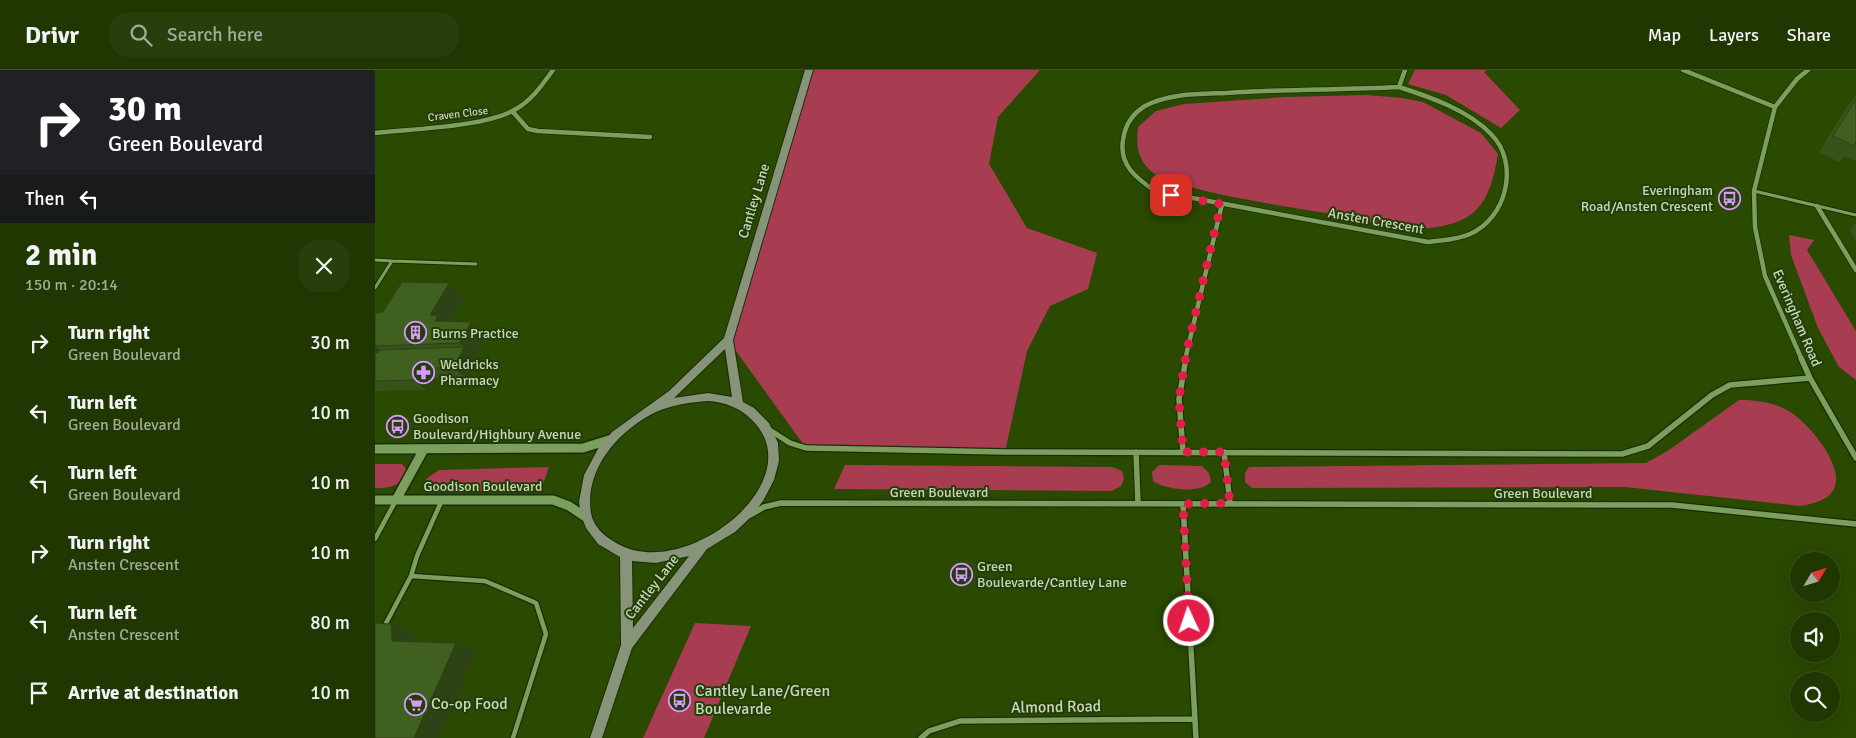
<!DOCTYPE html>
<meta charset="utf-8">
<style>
body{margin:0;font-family:Signika,sans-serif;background:#283f0b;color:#f1f3f6;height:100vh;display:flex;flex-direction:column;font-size:19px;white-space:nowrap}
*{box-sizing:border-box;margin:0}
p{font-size:16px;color:#a2ac99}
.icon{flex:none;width:28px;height:28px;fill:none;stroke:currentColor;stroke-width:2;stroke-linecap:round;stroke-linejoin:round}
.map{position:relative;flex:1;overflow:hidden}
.drawer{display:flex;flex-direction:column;background:#203701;width:375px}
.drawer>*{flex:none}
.top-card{background:#202124;color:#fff;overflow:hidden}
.needle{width:32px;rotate:52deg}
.controls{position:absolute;left:1415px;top:482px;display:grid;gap:10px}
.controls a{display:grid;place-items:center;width:50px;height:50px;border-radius:50%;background:#203701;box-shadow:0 5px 20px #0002,0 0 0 1px #3d5123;font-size:25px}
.pin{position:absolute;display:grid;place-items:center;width:42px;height:42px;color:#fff;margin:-21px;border-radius:10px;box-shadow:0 2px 8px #0006}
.me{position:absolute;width:55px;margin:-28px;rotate:357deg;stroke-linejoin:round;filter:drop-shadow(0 0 4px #0008)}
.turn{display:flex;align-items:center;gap:18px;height:105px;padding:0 25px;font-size:22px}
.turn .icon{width:65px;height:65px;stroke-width:2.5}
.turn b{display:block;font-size:35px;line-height:42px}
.then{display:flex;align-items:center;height:48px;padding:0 25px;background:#0003;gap:10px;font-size:19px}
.round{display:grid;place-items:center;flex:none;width:52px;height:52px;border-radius:20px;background:#283f0b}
.summary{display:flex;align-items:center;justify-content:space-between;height:85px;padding:0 25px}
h1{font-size:30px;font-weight:700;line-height:38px}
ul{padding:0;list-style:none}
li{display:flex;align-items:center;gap:15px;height:70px;padding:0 25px}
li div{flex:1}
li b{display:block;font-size:19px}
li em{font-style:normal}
header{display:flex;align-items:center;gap:30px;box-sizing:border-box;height:70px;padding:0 25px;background:#203701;border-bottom:1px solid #3d5123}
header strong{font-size:24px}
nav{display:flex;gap:28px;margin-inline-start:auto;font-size:18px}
.search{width:350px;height:45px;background:#283f0b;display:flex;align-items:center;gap:12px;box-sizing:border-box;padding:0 18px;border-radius:20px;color:#a2ac99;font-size:19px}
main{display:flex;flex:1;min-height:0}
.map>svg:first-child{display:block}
</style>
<header>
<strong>Drivr</strong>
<div class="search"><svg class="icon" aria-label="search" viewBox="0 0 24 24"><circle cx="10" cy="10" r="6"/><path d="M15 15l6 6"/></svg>Search here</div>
<nav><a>Map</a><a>Layers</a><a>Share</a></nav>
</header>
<main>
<section class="drawer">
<div class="top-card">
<div class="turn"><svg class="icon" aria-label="right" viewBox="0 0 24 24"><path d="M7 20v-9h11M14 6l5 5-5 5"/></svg><div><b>30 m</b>Green Boulevard</div></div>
<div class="then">Then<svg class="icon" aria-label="left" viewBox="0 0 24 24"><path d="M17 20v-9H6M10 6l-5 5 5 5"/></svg></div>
</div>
<div class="summary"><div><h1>2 min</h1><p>150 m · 20:14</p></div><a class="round"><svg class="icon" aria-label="close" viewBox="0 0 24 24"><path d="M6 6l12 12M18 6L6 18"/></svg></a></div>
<ul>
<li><svg class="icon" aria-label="right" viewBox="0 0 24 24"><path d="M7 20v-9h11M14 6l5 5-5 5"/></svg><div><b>Turn right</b><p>Green Boulevard</p></div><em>30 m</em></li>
<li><svg class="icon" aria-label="left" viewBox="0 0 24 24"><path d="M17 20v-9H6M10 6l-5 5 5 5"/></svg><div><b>Turn left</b><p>Green Boulevard</p></div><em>10 m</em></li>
<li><svg class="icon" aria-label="left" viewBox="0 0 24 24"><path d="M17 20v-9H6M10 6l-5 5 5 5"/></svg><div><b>Turn left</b><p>Green Boulevard</p></div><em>10 m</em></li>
<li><svg class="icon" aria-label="right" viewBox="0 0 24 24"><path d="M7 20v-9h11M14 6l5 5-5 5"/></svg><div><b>Turn right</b><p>Ansten Crescent</p></div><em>10 m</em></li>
<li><svg class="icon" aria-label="left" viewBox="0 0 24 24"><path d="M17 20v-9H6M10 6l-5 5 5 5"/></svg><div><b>Turn left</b><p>Ansten Crescent</p></div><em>80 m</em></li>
<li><svg class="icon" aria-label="arrive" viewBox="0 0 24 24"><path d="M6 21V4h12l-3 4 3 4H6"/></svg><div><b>Arrive at destination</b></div><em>10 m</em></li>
</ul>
</section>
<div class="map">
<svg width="1481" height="668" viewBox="0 0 1481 668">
<rect width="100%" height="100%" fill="#2a4901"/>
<path fill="#a83d52" d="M 438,0 L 665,0 L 623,47 L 614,94 L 652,158 L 722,183 L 713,219 L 675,236 L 652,281 L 630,382 L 431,378 L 353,270 Z
M 1040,0 L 1112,0 L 1109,2 L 1145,40 L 1126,58 L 1071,25 L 1033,14 Z
M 992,25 L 1027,28 L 1048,32 L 1106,63 L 1123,84 C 1118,112 1112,141 1082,152 C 1071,156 1054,159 1041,159 C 1013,158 984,149 955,144 C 922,138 795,120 776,101 C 762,89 761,74 763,57 L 781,41 L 809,34 L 911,27 Z
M 1414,165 L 1439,170 L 1432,180 L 1481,261 L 1481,310 L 1464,297 L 1443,258 L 1416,185 Z
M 1364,330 C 1381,330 1397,332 1412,340 C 1431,350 1468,393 1460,416 C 1456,430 1438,434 1425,436 L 1250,417 L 877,418 L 870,412 L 870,403 L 874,397 L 1271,393 L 1294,380 Z
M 0,394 L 27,394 L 32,400 C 26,416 17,418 0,418 Z
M 470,395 L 737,397 L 747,401 L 749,409 L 746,416 L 737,421 L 459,419 Z
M 784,395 L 827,396 L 834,403 L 836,412 C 824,424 791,420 778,411 L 777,402 Z
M 174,397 L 166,420 L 56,422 L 50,418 L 51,409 L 64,400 Z
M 320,553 L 376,556 L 329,668 L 268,668 Z"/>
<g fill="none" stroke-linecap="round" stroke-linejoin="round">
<defs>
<path id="service-far1" d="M 1379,121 L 1481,145
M 0,190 L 17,191 L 0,218
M 17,191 L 101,194"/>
<path id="service" d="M 67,430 L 42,486 L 36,506 L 110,511 L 161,533 L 171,564 L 138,668
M 0,469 L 20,432
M 9,557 L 36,506"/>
<path id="minor-far1" d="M 1308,0 L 1400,37
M 1024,17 C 1055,27 1093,40 1116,64 C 1145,93 1132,148 1095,164 C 1082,170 1067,170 1053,172 L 780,121 C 761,108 744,95 748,70 C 750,55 757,44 770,36 C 794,23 825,24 852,23 C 909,19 967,20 1024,17 Z
M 1024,17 L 1030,0
M 138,42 L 153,59 L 163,61 L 275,67
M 0,63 C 35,59 113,57 141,39 C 157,30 167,15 178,0
M 1442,136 L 1481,200
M 810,290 L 847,134
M 1427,290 L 1390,206 L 1380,157 L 1379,121 L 1400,37 L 1422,9 L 1433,0"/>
<path id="minor" d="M 1426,288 L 1435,308 L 1481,388
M 393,359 L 415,373 L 431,378 L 630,382 L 1247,384 L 1273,376 L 1337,325 L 1355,315 L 1435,308
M 761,382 L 763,433
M 808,382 L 804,329 L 811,288
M 849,382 L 855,433
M 808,434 L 821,668
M 375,445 L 389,437 L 406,433 L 1297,435 L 1481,454
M 546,668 L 554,661 L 585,651 L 819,649"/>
<path id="tertiary" d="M 0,379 L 208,378 L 237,369
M 0,430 L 178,430 L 194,436 L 212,448
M 21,430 L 49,379"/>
<path id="secondary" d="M 430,0 L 438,0 L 358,270 L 368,332 L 379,338 L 394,353 L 403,373 L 404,391 L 399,410 L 388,431 L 375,448 L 360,462 L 332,479 L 257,578 L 227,668 L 215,668 L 246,575 L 245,487 L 223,474 L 211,458 L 206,445 L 204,432 L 209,405 L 224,377 L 237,362 L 294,321 L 349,268 ZM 350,279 L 357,327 L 333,323 L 299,328 ZM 333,331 C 350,332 365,338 377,350 C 438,410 313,510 245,475 C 232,468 219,459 216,443 C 209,399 244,360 281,342 C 297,335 316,332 333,331 ZM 314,486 L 258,558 L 257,491 L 281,493 Z"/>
</defs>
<use href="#service-far1" stroke="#1b2c09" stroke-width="5"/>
<use href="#service" stroke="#1b2c09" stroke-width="7"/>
<use href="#minor-far1" stroke="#1b2c09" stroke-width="6"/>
<use href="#minor" stroke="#1b2c09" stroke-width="8"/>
<use href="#tertiary" stroke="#1b2c09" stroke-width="12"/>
<use href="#secondary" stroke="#1b2c09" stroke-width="2"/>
<use href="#service-far1" stroke="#7b9f5d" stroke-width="3"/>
<use href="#service" stroke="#7b9f5d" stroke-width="4.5"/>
<use href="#minor-far1" stroke="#7b9f5d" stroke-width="4.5"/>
<use href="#minor" stroke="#7b9f5d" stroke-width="5.5"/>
<use href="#tertiary" stroke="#7b9f5d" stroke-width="9"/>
<use href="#secondary" fill="#87947a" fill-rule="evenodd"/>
</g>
<path fill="#37531b" d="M 1481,26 L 1481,91 L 1470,86 L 1464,92 L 1444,82 L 1473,35 Z
M 1481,153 L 1481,171 L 1474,160 Z
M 89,228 L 76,252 L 111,267 L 90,307 L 58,308 L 51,320 L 0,321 L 0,243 Z"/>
<path fill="#2d4316" d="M 74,213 L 89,228 L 74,255 L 60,251 L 55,245 Z
M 96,252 L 111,267 L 100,287 L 84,273 Z
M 0,276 L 18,290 L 0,290 Z
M 89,277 L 100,287 L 90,307 L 78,298 Z
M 46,298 L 58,308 L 51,320 L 39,310 Z
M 16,554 L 38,563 L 39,580 L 17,571 Z
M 81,573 L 101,582 L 64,668 L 39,668 Z"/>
<path fill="#40601f" stroke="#2d4316" d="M 1481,29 L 1481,72 L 1479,76 L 1458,66 Z
M 27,212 L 74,213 L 55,245 L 63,246 L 60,251 L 96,252 L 84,273 L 0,276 L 0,243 L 8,242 Z
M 89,277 L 78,298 L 46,298 L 39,310 L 0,311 L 0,284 L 6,280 Z
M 0,553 L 16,554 L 17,571 L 81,573 L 39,668 L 0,668 Z"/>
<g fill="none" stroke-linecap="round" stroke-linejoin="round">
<path stroke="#e11d48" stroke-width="9" stroke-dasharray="0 16.2" d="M 796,125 L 846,134 L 812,280 L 804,329 L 808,382 L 849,382 L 855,433 L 808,434 L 814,551"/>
</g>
<defs>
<symbol id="bus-ring" viewBox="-11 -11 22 22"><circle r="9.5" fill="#253d0a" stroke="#d69bfa" stroke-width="1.5"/><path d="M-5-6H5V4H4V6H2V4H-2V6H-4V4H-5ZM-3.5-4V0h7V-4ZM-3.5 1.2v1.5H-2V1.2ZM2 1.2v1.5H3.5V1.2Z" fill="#d69bfa"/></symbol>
<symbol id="building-ring" viewBox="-11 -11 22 22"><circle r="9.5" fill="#253d0a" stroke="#d69bfa" stroke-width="1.5"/><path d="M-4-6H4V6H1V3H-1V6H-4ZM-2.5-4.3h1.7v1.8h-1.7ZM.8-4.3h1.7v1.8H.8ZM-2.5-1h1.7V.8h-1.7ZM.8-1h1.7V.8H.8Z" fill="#d69bfa"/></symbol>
<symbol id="pharmacy-ring" viewBox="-11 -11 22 22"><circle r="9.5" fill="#253d0a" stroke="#d69bfa" stroke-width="1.5"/><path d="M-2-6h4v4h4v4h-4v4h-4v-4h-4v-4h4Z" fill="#d69bfa"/></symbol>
<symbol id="supermarket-ring" viewBox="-11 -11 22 22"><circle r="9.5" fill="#253d0a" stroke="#d69bfa" stroke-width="1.5"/><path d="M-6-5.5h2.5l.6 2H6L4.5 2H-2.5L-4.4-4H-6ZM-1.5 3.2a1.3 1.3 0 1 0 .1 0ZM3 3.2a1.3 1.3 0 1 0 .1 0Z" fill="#d69bfa"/></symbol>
</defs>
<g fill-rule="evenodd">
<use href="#bus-ring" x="1342" y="116" width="25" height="25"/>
<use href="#building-ring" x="28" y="250" width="25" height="25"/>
<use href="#pharmacy-ring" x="36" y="290" width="25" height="25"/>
<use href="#bus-ring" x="10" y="344" width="25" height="25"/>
<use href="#bus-ring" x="574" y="492" width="25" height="25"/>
<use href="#bus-ring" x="292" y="618" width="25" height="25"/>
<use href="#supermarket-ring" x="28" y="622" width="25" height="25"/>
</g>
<g text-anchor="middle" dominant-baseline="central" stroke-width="4" stroke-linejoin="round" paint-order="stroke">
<g font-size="11" fill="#c6d9b7" stroke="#253d0a">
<text transform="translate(83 44) rotate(-7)">Craven Close</text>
</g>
<g font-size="14" fill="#c6d9b7" stroke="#253d0a" text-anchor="start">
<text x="1338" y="120" text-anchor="end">Everingham<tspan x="1338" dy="16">Road/Ansten Crescent</tspan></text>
<text x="57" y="263">Burns Practice</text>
<text x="65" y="294">Weldricks<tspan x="65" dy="16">Pharmacy</tspan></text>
<text x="38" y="348">Goodison<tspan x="38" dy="16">Boulevard/Highbury Avenue</tspan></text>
<text x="602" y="496">Green<tspan x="602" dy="16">Boulevarde/Cantley Lane</tspan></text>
</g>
<g font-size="14" fill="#c6d9b7" stroke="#253d0a">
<text transform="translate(379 131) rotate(-73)">Cantley Lane</text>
<text transform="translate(1001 151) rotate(10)">Ansten Crescent</text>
<text transform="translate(1422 248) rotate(67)">Everingham Road</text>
<text x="108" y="416">Goodison Boulevard</text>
<text x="564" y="422">Green Boulevard</text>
<text x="1168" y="423">Green Boulevard</text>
<text transform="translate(277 517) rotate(-52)">Cantley Lane</text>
</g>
<g font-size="16" fill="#c6d9b7" stroke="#253d0a" text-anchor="start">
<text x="320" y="621">Cantley Lane/Green<tspan x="320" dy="18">Boulevarde</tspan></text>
<text x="56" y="634">Co-op Food</text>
</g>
<g font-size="16" fill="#c6d9b7" stroke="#253d0a">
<text transform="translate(681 637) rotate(-1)">Almond Road</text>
</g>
</g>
</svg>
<div class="controls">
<a><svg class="needle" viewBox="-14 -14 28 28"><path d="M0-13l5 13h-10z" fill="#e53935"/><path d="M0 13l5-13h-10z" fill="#a2ac99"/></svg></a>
<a><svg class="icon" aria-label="sound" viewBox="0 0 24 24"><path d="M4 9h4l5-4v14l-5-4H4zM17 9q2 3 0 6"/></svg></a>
<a><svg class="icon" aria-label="search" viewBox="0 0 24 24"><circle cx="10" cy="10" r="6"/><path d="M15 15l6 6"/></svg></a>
</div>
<div class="pin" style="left:796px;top:125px;background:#d93025"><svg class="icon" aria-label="arrive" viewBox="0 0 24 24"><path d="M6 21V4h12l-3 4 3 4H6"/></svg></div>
<svg class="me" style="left:814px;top:551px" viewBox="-20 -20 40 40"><circle r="17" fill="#e11d48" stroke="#fff" stroke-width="3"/><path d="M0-11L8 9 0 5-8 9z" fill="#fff"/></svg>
</div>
</main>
